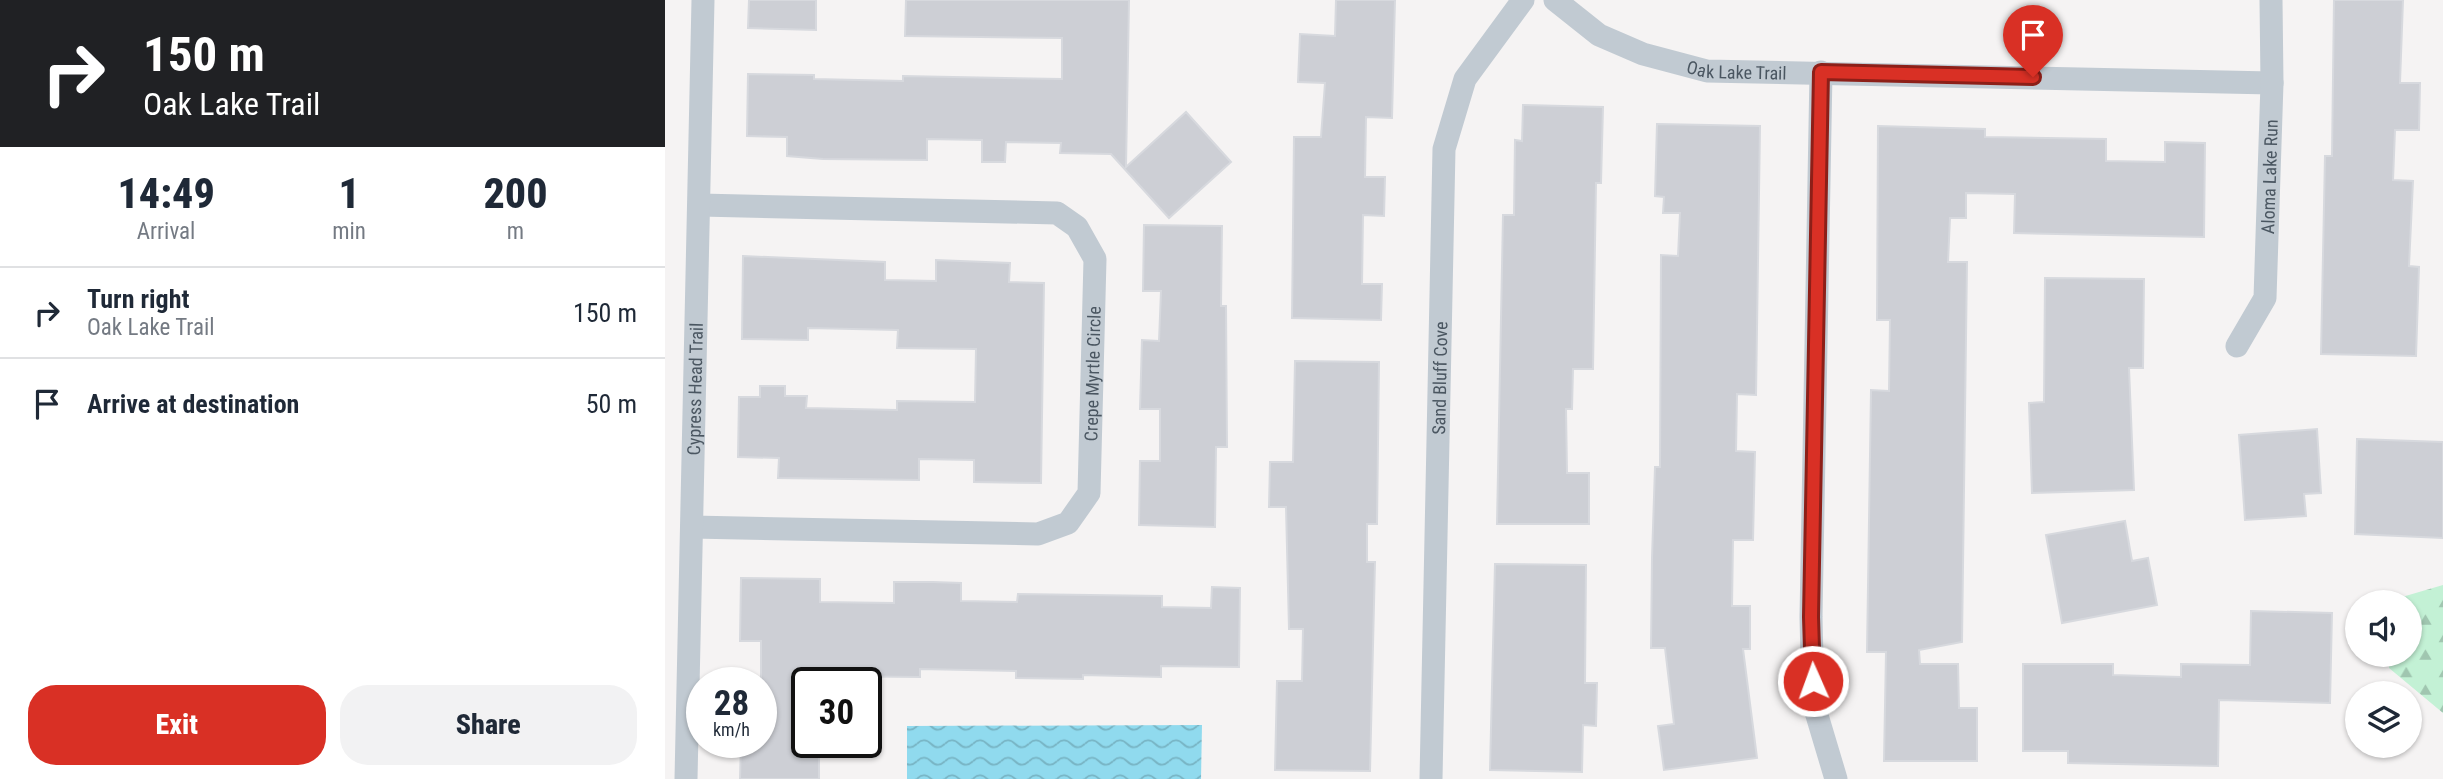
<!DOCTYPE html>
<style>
body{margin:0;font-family:"Roboto Condensed",sans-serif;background:#f2f2f3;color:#1f2937;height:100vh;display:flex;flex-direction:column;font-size:26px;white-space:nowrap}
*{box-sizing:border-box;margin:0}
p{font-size:23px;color:#747a83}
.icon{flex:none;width:38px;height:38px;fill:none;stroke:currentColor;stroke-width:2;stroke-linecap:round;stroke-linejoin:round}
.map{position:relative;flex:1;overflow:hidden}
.details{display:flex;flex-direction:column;background:#fff;width:665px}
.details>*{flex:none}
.top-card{background:#202124;color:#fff;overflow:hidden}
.buttons{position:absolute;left:1680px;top:590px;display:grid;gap:14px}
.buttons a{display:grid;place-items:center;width:77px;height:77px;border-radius:50%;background:#fff;box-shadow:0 2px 5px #0004;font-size:35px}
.speed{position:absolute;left:21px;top:667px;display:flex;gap:14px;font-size:35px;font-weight:700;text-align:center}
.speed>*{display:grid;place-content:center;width:91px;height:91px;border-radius:50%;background:#fff;box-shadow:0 2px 5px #0004;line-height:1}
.speed small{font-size:18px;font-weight:400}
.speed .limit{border:4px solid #111;border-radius:10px;background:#fff;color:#111}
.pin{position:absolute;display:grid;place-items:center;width:60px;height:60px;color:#fff;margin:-72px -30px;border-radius:50% 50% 50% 0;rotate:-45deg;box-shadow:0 0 7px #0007}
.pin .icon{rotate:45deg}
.me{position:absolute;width:77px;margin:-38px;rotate:358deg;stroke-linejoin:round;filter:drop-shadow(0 0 5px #0008)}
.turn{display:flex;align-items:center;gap:24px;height:147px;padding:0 28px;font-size:32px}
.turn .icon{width:91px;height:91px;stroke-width:2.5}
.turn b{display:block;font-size:49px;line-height:60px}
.eta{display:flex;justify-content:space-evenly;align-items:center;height:119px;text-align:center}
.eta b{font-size:42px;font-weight:800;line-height:49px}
.action{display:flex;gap:14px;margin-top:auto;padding:14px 28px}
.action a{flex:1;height:80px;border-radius:28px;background:#d93025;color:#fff;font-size:28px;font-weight:800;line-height:80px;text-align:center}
.action a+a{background:#f2f2f3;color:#1f2937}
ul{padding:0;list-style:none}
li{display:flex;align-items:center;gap:21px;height:91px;padding:0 28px;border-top:2px solid #e0e1e3}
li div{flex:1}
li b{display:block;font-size:26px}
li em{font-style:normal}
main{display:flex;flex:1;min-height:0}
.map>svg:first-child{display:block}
</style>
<main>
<section class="details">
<div class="top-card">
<div class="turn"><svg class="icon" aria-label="right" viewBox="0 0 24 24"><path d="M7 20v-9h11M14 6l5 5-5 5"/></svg><div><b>150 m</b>Oak Lake Trail</div></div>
</div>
<div class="eta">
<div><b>14:49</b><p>Arrival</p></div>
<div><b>1</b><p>min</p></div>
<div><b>200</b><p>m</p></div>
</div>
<ul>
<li><svg class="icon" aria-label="right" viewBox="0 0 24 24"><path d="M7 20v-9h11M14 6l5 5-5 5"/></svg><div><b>Turn right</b><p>Oak Lake Trail</p></div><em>150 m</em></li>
<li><svg class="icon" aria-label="arrive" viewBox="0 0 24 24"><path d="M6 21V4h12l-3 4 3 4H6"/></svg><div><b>Arrive at destination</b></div><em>50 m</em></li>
</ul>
<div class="action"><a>Exit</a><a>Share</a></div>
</section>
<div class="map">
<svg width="1778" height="779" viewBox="0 0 1778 779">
<defs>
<pattern id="forest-firs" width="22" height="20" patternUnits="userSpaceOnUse" patternTransform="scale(1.75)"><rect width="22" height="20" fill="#c3f1d5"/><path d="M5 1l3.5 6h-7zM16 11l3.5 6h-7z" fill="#a0c6b0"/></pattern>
<pattern id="water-waves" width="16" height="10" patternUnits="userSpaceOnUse" patternTransform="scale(1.75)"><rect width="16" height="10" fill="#90daee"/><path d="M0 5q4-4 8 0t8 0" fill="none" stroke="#78b4c4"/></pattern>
</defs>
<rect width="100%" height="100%" fill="#f5f3f3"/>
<path fill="url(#forest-firs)" d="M 1778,585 L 1778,713 L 1724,668 L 1724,655 L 1745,654 L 1745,602 L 1733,602 L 1737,597 Z"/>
<path fill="url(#water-waves)" d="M 537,725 L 536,779 L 242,779 L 242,726 Z"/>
<path fill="#cdcfd5" stroke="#d7d9de" stroke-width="2" d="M 84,0 L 151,0 L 151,30 L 83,28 Z
M 241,0 L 464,0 L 461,167 L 521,112 L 566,162 L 504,218 L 446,154 L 395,153 L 396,143 L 341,142 L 340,162 L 317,162 L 317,140 L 262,139 L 262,160 L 158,159 L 122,156 L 122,137 L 82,136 L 83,74 L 149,75 L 149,79 L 238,81 L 238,76 L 397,79 L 397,38 L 240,36 Z
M 671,0 L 730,0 L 727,118 L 701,117 L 700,177 L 720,177 L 719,216 L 698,215 L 697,284 L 717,284 L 716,320 L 627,318 L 629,137 L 656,137 L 660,83 L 633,82 L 635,34 L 670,36 Z
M 1669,0 L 1738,0 L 1735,83 L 1755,83 L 1754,130 L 1730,130 L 1728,180 L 1748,181 L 1744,266 L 1754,267 L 1751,356 L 1656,354 L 1660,156 L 1667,156 Z
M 858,105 L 938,107 L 936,183 L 931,183 L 928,369 L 908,369 L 907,409 L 901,409 L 902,473 L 924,473 L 924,524 L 832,524 L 838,215 L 849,215 L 850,140 L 857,141 Z
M 992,124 L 1095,126 L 1091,395 L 1072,394 L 1071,451 L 1090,452 L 1088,540 L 1068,540 L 1067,606 L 1085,606 L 1085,649 L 1078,649 L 1092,758 L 999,770 L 993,726 L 1009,724 L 1000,648 L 986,648 L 987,558 L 990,467 L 995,467 L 996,255 L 1013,256 L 1015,213 L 998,213 L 999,197 L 990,196 Z
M 1213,126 L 1320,129 L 1320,137 L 1441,139 L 1441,161 L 1500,162 L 1500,142 L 1540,143 L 1539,237 L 1349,233 L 1350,194 L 1301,193 L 1301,218 L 1285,218 L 1283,262 L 1302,262 L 1297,642 L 1254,650 L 1255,664 L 1293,664 L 1294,708 L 1312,708 L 1312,761 L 1219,761 L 1221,652 L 1202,652 L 1206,390 L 1224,391 L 1225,320 L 1212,320 Z
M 479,225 L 557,226 L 556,306 L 561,306 L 562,447 L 551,447 L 550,527 L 474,525 L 475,461 L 495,461 L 495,409 L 475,409 L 477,340 L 494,341 L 496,291 L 478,291 Z
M 78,256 L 220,262 L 220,280 L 271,281 L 271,260 L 345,263 L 344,282 L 379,283 L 376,483 L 309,482 L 309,460 L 254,459 L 254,480 L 113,478 L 114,458 L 73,457 L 74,397 L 95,397 L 95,386 L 120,386 L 120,396 L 142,396 L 141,408 L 232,410 L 232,401 L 310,402 L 311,349 L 232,348 L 233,330 L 143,328 L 143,340 L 77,339 Z
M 1380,278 L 1479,279 L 1478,368 L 1464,368 L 1469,490 L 1367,493 L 1364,403 L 1379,402 Z
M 630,361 L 714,362 L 712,524 L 702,524 L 702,562 L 710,562 L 705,771 L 610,770 L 612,681 L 637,681 L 638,629 L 624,629 L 621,507 L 604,507 L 605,462 L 628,462 Z
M 1652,429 L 1656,493 L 1639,494 L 1641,516 L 1580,520 L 1574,435 Z
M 1692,439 L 1778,442 L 1778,538 L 1690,534 Z
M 1460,521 L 1467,561 L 1483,558 L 1492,605 L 1397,623 L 1381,535 Z
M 830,564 L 921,565 L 920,683 L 932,683 L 931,726 L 918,725 L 917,772 L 825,770 Z
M 76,578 L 155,579 L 155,602 L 229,603 L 229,582 L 268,582 L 296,583 L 296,601 L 352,602 L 353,594 L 497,596 L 497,607 L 546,608 L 547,587 L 575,588 L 574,667 L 496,666 L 496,677 L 418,675 L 418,679 L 351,678 L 351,671 L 255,669 L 255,677 L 157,676 L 157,682 L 142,682 L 142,742 L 154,742 L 154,779 L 75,779 L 76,742 L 96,742 L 96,641 L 75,641 Z
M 1586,611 L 1667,613 L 1665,703 L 1554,700 L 1553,766 L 1403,763 L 1403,751 L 1358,751 L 1358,664 L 1448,664 L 1448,675 L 1516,677 L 1516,664 L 1585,665 Z"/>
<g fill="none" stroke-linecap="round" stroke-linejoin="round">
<g stroke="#c1cad2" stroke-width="23">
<path id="s1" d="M 890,0 L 934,35 L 978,54 L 1042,71 L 1607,83"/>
<path d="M 1156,72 L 1146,617 L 1148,702 L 1171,779"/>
<path id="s2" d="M 1572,346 L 1600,298 L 1607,83 L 1606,0"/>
<path id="s3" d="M 27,527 L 373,534 L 403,523 L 424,493 L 430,259 L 412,227 L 392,213 L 35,205"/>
<path id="s4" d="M 21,779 L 38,0"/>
<path id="s5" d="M 766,779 L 779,149 L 800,79 L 858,0"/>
</g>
</g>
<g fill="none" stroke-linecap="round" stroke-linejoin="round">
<defs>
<path id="route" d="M 1148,681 L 1146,617 L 1156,72 L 1368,77"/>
</defs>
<use href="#route" stroke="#8d1f18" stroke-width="18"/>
<use href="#route" stroke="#d93025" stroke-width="12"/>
</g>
<g text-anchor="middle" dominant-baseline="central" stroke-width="6" stroke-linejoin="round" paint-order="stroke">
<g font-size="18" fill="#4a5661" stroke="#fff">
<text stroke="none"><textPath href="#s1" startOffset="200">Oak Lake Trail</textPath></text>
<text stroke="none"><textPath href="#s2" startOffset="177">Aloma Lake Run</textPath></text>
<text stroke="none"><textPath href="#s3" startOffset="534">Crepe Myrtle Circle</textPath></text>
<text stroke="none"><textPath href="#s5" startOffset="401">Sand Bluff Cove</textPath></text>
<text stroke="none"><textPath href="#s4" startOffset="390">Cypress Head Trail</textPath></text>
</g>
</g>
</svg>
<div class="buttons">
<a><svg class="icon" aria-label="sound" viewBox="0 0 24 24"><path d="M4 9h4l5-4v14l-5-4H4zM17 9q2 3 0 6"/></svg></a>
<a><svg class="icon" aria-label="layers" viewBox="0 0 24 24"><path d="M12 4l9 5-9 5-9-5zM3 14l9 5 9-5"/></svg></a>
</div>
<div class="speed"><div>28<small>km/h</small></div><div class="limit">30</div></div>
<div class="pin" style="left:1368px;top:77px;background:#d93025"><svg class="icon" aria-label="arrive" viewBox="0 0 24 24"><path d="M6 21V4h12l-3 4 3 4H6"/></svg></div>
<svg class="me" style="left:1148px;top:681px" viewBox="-20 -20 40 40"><circle r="17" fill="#d93025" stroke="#fff" stroke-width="3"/><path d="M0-11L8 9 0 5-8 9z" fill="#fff"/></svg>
</div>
</main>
